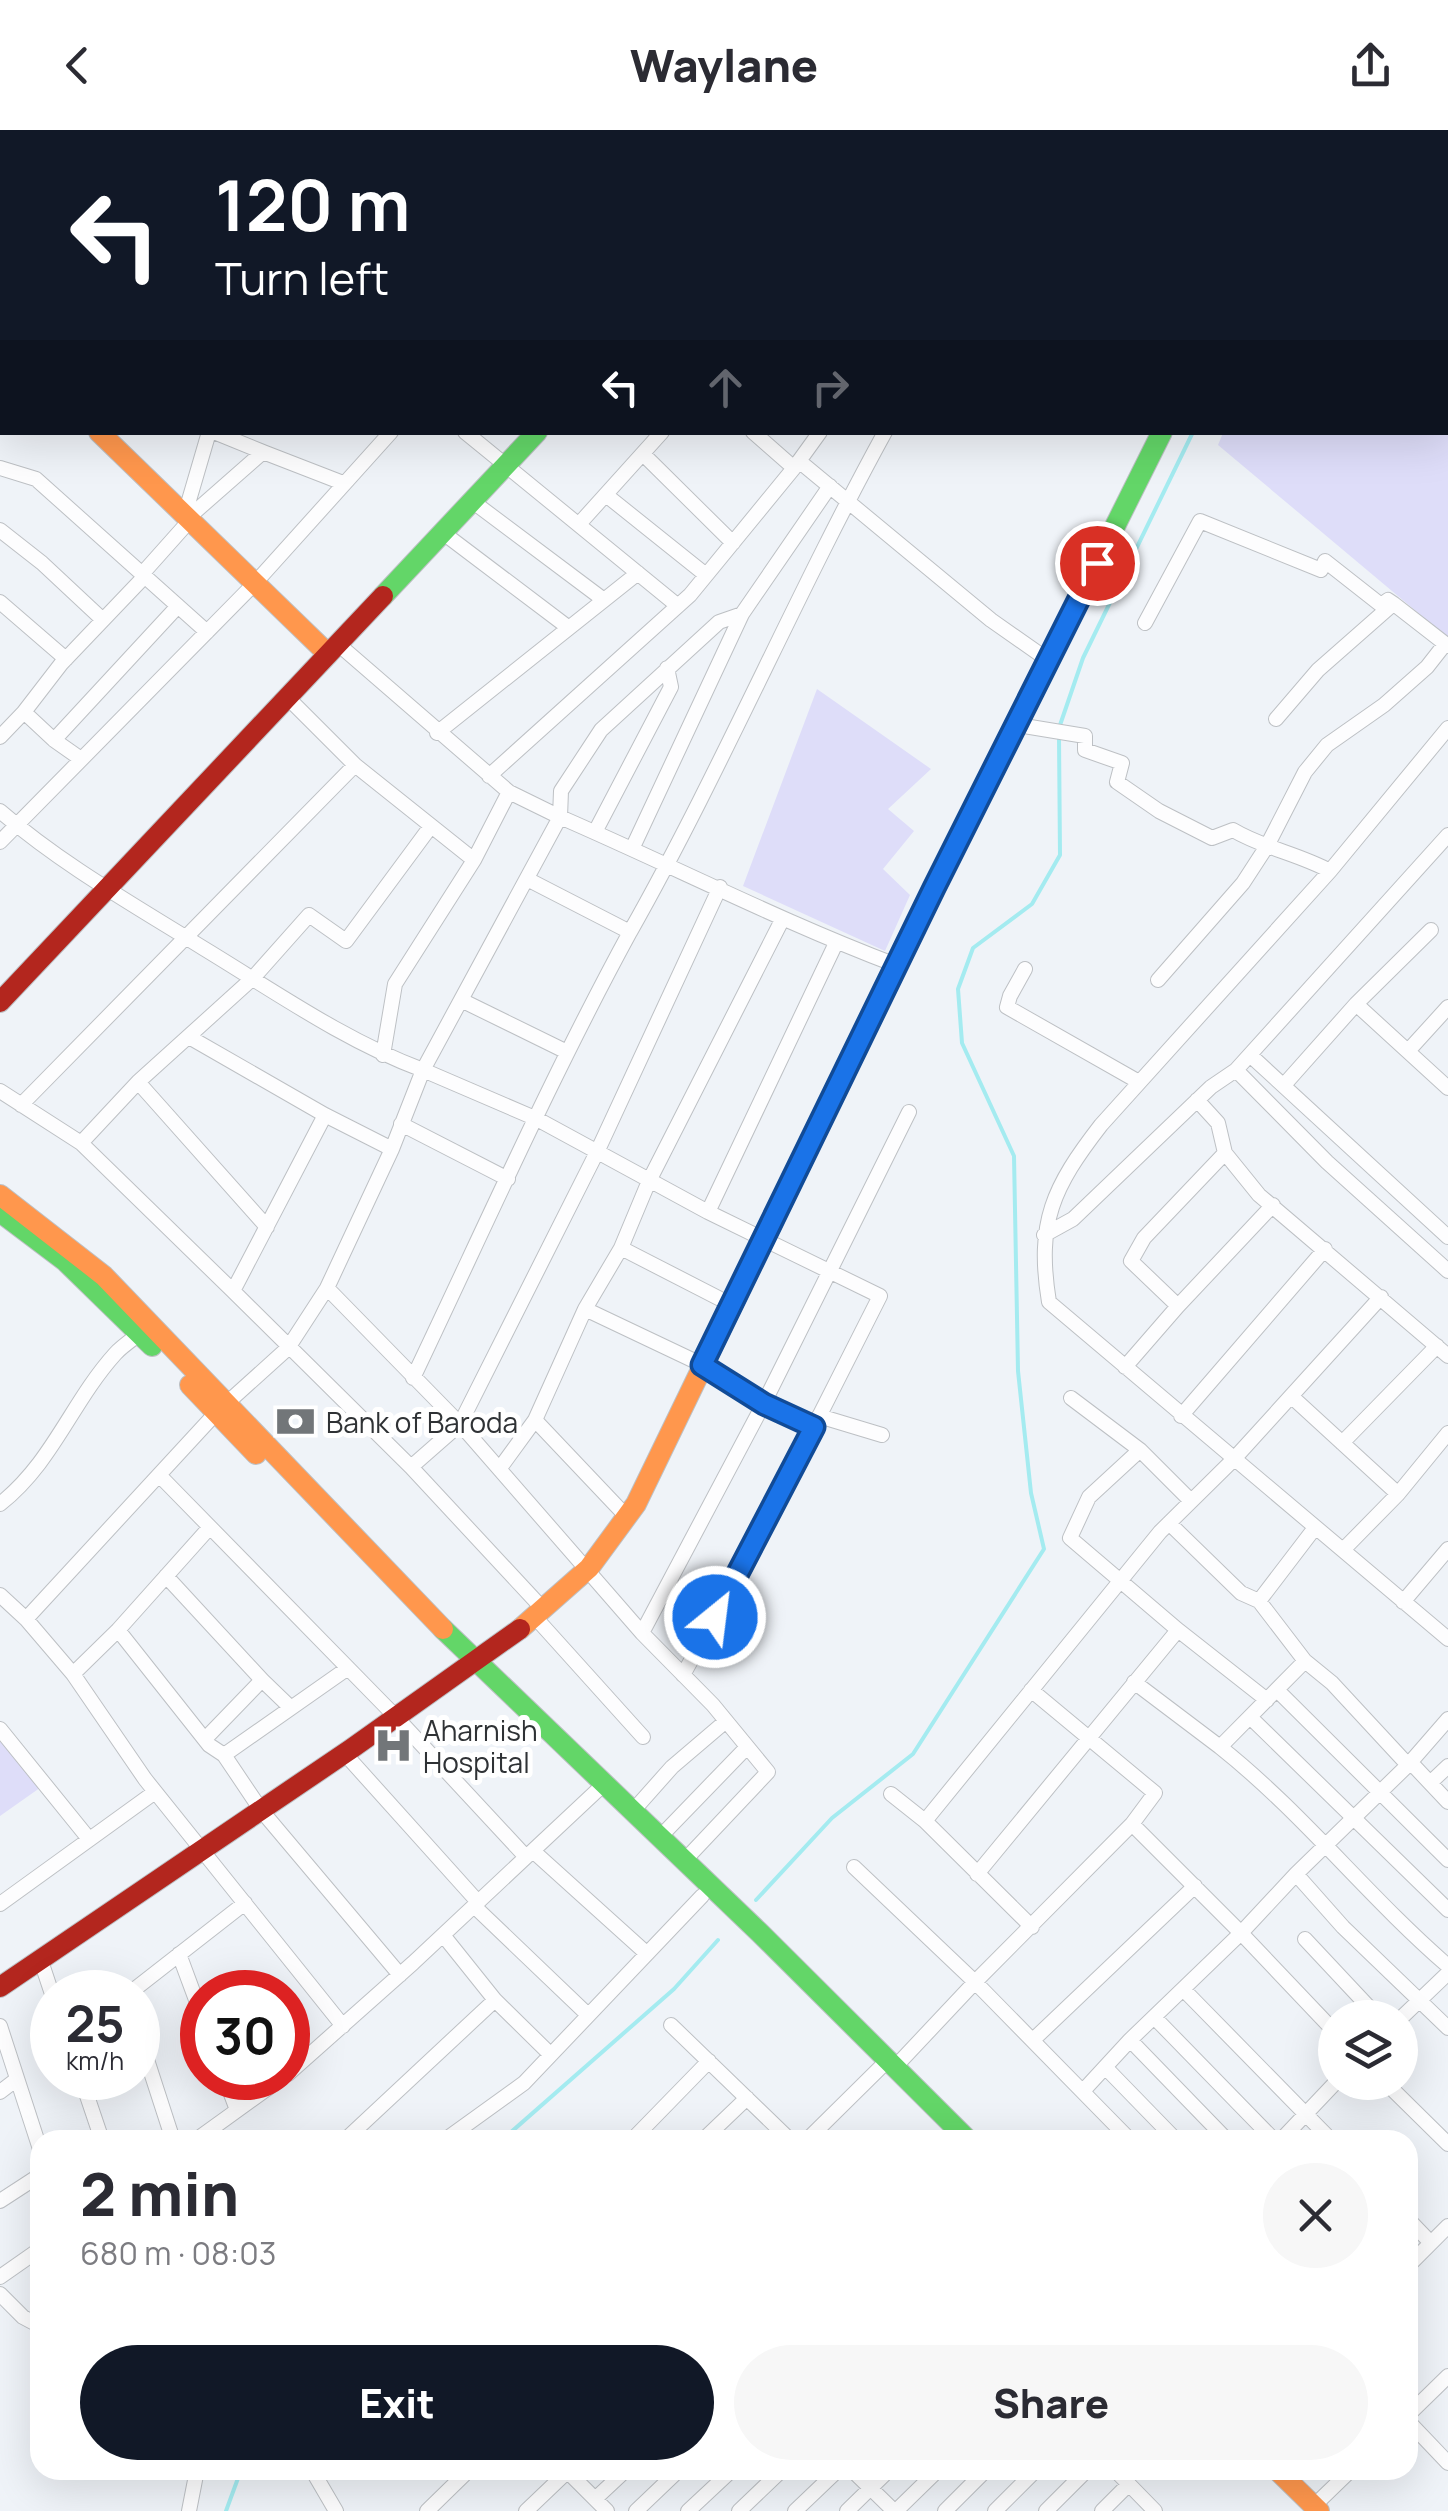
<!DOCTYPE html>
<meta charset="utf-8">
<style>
body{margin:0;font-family:Manrope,sans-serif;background:#f7f7f7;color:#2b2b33;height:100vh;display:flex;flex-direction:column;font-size:38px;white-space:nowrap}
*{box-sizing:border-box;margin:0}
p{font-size:32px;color:#7c7c81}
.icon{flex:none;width:55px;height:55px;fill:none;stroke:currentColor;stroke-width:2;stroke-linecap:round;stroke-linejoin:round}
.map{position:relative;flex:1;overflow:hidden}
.drawer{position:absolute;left:30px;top:2000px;width:1388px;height:350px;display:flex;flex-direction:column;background:#fff;border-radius:30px;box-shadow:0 10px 40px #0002}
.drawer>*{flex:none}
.guide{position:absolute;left:0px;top:0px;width:1450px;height:305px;box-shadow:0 10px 40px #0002;background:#111827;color:#fff;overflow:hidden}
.buttons{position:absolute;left:1318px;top:1870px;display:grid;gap:20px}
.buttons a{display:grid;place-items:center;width:100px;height:100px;border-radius:50%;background:#fff;box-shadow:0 10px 40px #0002;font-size:50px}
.speed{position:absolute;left:30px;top:1840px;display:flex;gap:20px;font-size:50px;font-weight:700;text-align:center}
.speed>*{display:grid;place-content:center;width:130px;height:130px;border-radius:50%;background:#fff;box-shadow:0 10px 40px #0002;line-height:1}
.speed small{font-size:25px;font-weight:400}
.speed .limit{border:15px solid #d22;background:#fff;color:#111}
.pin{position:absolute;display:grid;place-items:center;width:85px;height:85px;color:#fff;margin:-42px;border:5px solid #fff;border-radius:50%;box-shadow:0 2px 10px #0007}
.me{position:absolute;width:110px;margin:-55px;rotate:29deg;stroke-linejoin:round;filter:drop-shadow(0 0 8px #0008)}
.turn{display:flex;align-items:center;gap:35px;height:210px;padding:0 50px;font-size:45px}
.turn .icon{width:130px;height:130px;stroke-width:2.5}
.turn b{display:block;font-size:70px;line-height:85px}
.lanes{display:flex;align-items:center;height:95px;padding:0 50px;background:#0003;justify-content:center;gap:50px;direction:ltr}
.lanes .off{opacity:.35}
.round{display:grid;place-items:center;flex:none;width:105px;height:105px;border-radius:52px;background:#f7f7f7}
.overview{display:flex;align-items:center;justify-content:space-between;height:170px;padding:0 50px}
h1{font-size:60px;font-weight:800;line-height:75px}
.primary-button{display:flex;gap:20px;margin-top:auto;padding:20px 50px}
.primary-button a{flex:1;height:115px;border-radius:60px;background:#111827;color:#fff;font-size:40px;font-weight:800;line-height:115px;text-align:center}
.primary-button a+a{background:#f7f7f7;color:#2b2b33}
header{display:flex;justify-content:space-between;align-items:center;height:130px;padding:0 50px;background:#fff;font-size:45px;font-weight:800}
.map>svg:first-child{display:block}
</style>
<header><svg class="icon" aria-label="back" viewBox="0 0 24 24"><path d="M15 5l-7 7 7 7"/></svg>Waylane<svg class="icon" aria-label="share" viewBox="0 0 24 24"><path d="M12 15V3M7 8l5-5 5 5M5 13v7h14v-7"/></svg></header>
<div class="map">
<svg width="1448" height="2381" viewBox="0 0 1448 2381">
<rect width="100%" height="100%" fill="#eff3f8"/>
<path fill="#deddf9" d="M 1448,257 L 1448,508 L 1218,315 L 1223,303 L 1448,302 Z
M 817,559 L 931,639 L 888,679 L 914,701 L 883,739 L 910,765 L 885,821 L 743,756 Z
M 0,1599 L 44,1655 L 0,1686 Z"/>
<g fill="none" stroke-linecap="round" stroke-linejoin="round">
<path stroke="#a4ebf0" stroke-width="4" d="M 1335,2 L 1336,0
M 1059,598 L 1083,528 L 1193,302
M 756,1770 L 832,1688 L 913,1624 L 1044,1419 L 1031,1363 L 1018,1241 L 1014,1026 L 962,913 L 958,859 L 973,818 L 1032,774 L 1060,725 L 1059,607
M 502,2010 L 674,1859 L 718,1810
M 226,2381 L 241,2340"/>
<defs>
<path id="street" d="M 473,0 L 479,2
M 779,0 L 783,2
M 916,0 L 918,2
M 165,2 L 166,0
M 595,2 L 596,0
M 814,2 L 816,0
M 900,2 L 901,0
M 998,2 L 1000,0
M 0,173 L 2,174
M 1448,237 L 1448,238
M 0,267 L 2,262
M 214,302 L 263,322
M 465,302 L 678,476
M 644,325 L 733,413
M 799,331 L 991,490 L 1048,530
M 0,338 L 36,349 L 207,502
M 794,338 L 820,302
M 606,365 L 706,445
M 472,371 L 604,470
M 185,384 L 209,302
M 189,387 L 263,322 L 343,353
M 580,393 L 662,302
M 0,400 L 42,433 L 103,490
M 442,402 L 569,498
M 142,444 L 191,389
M 0,472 L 66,529
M 742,484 L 830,356
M 1145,493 L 1200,391 L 1321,440 L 1325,431 L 1381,475 L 1388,470 L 1394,474 L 1448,516
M 338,514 L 509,662 L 560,687 L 561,661 L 601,600 L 719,492 L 742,484 L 632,719
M 286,566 L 355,635 L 474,730 L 395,854 L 383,925
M 1276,589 L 1318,540 L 1393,474
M 1018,595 L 1085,606 L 1085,620 L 1122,633 L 1117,652 L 1159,681 L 1212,708 L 1233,700 C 1263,718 1299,724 1330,741
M 1448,598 L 1330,741 L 1101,995 C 1053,1057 1036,1092 1049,1172 L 1448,1509
M 437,603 L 638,443
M 0,607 L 24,582
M 54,610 L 178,476
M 81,629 L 54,610 L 24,582 L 61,534 L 145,446
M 489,646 L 690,465 L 794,338 L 753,302
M 0,681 C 61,734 134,775 203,818 C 274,861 345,911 423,940 L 392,1019 L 327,1158 L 288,1218 L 216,1283 L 26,1489 L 0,1465
M 595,702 L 671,557 L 667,538
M 0,712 L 256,452 L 391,302
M 474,730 L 509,662
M 782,790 L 649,1051 L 621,1118 L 585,1179 L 703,1235 L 764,1273 L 814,1297
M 630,802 C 722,639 795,466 885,302
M 1025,839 L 1010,866 L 1007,877 L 1139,952
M 1158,850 L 1243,753 L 1267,716 L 1305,642 L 1327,615 L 1384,575 L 1427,537 L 1445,514
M 461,870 L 565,921
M 1356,874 L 1431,800
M 189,907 L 325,985 L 392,1019
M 1408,921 L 1448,877
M 1250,925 L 1448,1107
M 1236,940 L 1327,1032 L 1448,1141
M 138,952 L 267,1097
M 1284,955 L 1356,874 L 1448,958
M 0,961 L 81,1013 L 233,1161
M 1197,970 L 1218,993 L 1225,1023 L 1259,1065 L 1448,1226
M 21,975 L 355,635
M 325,985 L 233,1161 L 411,1337 L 460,1294 L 642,1503 L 713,1575 L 768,1642 L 684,1731
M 401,994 L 508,1049
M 81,1013 L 138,952 L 253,848 L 309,785 L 346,811 L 431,696
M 1225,1023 L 1144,1108 L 1131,1131 L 1178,1176 L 1273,1075
M 708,1082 L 836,813
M 1044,1105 L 1073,1089 L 1211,957 L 1236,940 L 1448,705
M 621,1118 L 732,1175
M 327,1158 L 460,1294 L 598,1020 L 720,757
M 1125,1237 L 1178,1176
M 413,1248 C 484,1099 551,947 630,802 L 527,749
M 1291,1266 L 1398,1364 L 1448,1303
M 1071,1268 L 1140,1320 L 1191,1371
M 819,1286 L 882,1305
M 1181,1286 L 1325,1119
M 535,1290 L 585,1179
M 1342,1313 L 1437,1216
M 411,1337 L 543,1479
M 500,1338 L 535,1290 L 627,1387
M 159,1345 L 396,1587 L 526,1727
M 0,1374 C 53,1332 71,1273 115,1224 C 123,1215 136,1207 146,1199
M 1169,1393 L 1241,1463 L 1259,1471 L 1314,1399
M 1343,1420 L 1398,1364
M 166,1446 L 262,1550 L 205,1609
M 1259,1471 L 1305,1531
M 1403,1472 L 1448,1419
M 534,1486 L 643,1607
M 26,1489 L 73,1544 L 145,1649 L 343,1896
M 118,1500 L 209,1615 L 224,1625
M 1178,1500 L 1267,1570
M 642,1503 L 764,1273 L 909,982
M 348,1538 L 224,1625 L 261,1680 L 400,1845
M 73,1544 L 118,1500 L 210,1397
M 683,1545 L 747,1429 L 880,1166 L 708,1082 L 537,989 L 423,940 L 560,687 C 673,736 782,792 896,835
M 262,1550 L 291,1578
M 1134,1552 L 1220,1617
M 1031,1560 L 1155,1663 L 1132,1694
M 1277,1560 L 1448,1730
M 1250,1587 L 1448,1780
M 1448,1589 L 1408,1635 L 1332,1553 L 1305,1531 L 1220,1617 C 1303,1683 1368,1767 1448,1836
M 0,1599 L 89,1709
M 345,1624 L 478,1772
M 1430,1653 L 1448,1636
M 891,1664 L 925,1691
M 632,1682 L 672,1637 L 726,1591
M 659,1708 L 747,1617
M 533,1721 L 645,1822
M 854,1737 L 975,1852 L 1132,1694 L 1241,1803 L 1130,1910 L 1083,1961
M 977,1744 L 1178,1500 L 1070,1408 L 1089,1367 L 1140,1320
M 1296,1744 L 1343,1797 L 1448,1898
M 0,1774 L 155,1662
M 474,1776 L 587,1884
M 1032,1797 L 925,1691 L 1160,1402 L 1233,1330 L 1381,1167
M 1305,1809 L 1379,1888
M 179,1824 L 202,1886
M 40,1828 L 52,1864
M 1183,1859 L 1331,2010
M 131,1862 L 245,1773
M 495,1870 L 550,1924
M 1155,1888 L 1274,2010
M 1400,1889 L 1448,1843
M 671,1895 L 790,2010
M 0,1896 L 40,2019
M 138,1902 L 173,2010
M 1335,1902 L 1241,1803 L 1296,1744 L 1408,1635 L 1415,1637 L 1448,1672
M 1033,1910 L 1195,1756
M 1130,1910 L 1227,2010
M 896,1936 L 975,1852 L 1130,2010
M 1105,1937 L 1176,2010
M 288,1944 L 413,1833 L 603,1655
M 81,1948 L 102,2010
M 225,1948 L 237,1980
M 1385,1952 L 1448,2014
M 0,1962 L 17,1949
M 196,2010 L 282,1948
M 345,2010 L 495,1870 L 443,1805
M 445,2010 L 524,1953 L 702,1766
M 632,2010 L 709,1931
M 703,2010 L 747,1968
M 807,2010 L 889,1929
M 1281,2010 L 1336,1952
M 0,2071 L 40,2045
M 1408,2089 L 1431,2113
M 1408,2136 L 1448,2096
M 0,2147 L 40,2119
M 0,2164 L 23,2187 L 40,2196
M 1408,2285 L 1448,2246
M 1408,2291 L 1448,2333
M 312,2340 L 336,2381
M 566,2340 L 607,2381
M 852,2340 L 894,2381
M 1115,2340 L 1155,2381
M 595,2369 L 626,2340
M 1321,2369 L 1351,2340
M 189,2381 L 197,2340
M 427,2381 L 469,2340
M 526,2381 L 569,2340
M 636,2381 L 679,2340
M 688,2381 L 732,2340
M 739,2381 L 782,2340
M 795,2381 L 838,2340
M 847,2381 L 889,2340
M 896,2381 L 938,2340
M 945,2381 L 986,2340
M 995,2381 L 1036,2340
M 1046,2381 L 1087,2340
M 1102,2381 L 1129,2354"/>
<path id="fast" d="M 383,466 L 537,302
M 934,759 L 1162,302
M 0,1082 L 65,1131 L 152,1216
M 443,1499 L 760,1803 L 968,2010"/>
<path id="slow" d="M 149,0 L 151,2
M 1201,0 L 1208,2
M 710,2 L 711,0
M 1308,2 L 1310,0
M 99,302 L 328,524
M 0,1065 L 104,1146 L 443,1499
M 190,1255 L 256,1324
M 520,1499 L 589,1438 L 636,1374 L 934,759
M 1277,2340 L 1319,2381"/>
<path id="jam" d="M 0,872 L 383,466
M 0,1857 L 351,1619 L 520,1499"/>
</defs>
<use href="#street" stroke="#bdc0c4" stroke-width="16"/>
<use href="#fast" stroke="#bdc0c4" stroke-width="22"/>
<use href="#slow" stroke="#bdc0c4" stroke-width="22"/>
<use href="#jam" stroke="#bdc0c4" stroke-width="22"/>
<use href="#street" stroke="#fdfdfe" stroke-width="14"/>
<use href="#fast" stroke="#63d668" stroke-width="20"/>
<use href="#slow" stroke="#ff974d" stroke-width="20"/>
<use href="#jam" stroke="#b3261e" stroke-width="20"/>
</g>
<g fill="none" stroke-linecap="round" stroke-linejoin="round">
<defs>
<path id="route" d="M 715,1487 L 814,1297 L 764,1274 L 702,1235 L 934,758 L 1097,433"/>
</defs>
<use href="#route" stroke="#114b97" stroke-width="25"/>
<use href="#route" stroke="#1a73e8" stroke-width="18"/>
</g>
<defs>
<symbol id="bank-bare" viewBox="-9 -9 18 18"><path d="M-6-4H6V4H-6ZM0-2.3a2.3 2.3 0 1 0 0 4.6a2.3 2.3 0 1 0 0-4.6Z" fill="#727679" stroke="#fff" stroke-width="2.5" paint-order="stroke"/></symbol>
<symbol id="hospital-bare" viewBox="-9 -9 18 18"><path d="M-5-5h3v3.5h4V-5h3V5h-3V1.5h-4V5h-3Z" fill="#727679" stroke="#fff" stroke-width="2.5" paint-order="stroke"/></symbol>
</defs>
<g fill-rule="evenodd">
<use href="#bank-bare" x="268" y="1264" width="55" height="55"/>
<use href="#hospital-bare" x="366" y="1588" width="55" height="55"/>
</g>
<g text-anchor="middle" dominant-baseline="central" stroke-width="10" stroke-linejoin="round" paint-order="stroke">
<g font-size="28" fill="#2f3235" stroke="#fff" text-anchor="start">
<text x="326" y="1292">Bank of Baroda</text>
<text x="423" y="1600">Aharnish<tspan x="423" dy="32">Hospital</tspan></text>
</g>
</g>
</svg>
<div class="buttons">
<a><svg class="icon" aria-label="layers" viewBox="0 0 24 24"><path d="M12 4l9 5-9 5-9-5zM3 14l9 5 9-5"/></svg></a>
</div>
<div class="speed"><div>25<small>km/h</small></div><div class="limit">30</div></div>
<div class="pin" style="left:1097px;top:433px;background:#d93025"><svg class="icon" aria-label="arrive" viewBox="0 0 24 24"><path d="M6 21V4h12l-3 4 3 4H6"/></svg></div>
<svg class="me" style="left:715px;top:1487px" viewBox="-20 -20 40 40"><circle r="17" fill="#1a73e8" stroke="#fff" stroke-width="3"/><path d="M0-11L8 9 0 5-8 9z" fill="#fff"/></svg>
<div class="guide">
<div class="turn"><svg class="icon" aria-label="left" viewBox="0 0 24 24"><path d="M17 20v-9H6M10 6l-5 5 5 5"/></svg><div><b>120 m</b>Turn left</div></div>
<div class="lanes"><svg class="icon" aria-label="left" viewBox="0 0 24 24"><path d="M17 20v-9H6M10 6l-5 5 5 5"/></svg><svg class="icon off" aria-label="ahead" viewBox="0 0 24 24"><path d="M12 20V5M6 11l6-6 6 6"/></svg><svg class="icon off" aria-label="right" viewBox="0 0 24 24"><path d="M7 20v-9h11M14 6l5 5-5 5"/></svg></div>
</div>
<section class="drawer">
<div class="overview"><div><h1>2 min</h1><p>680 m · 08:03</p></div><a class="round"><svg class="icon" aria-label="close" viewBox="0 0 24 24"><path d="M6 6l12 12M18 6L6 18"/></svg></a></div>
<div class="primary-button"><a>Exit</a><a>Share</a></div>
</section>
</div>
